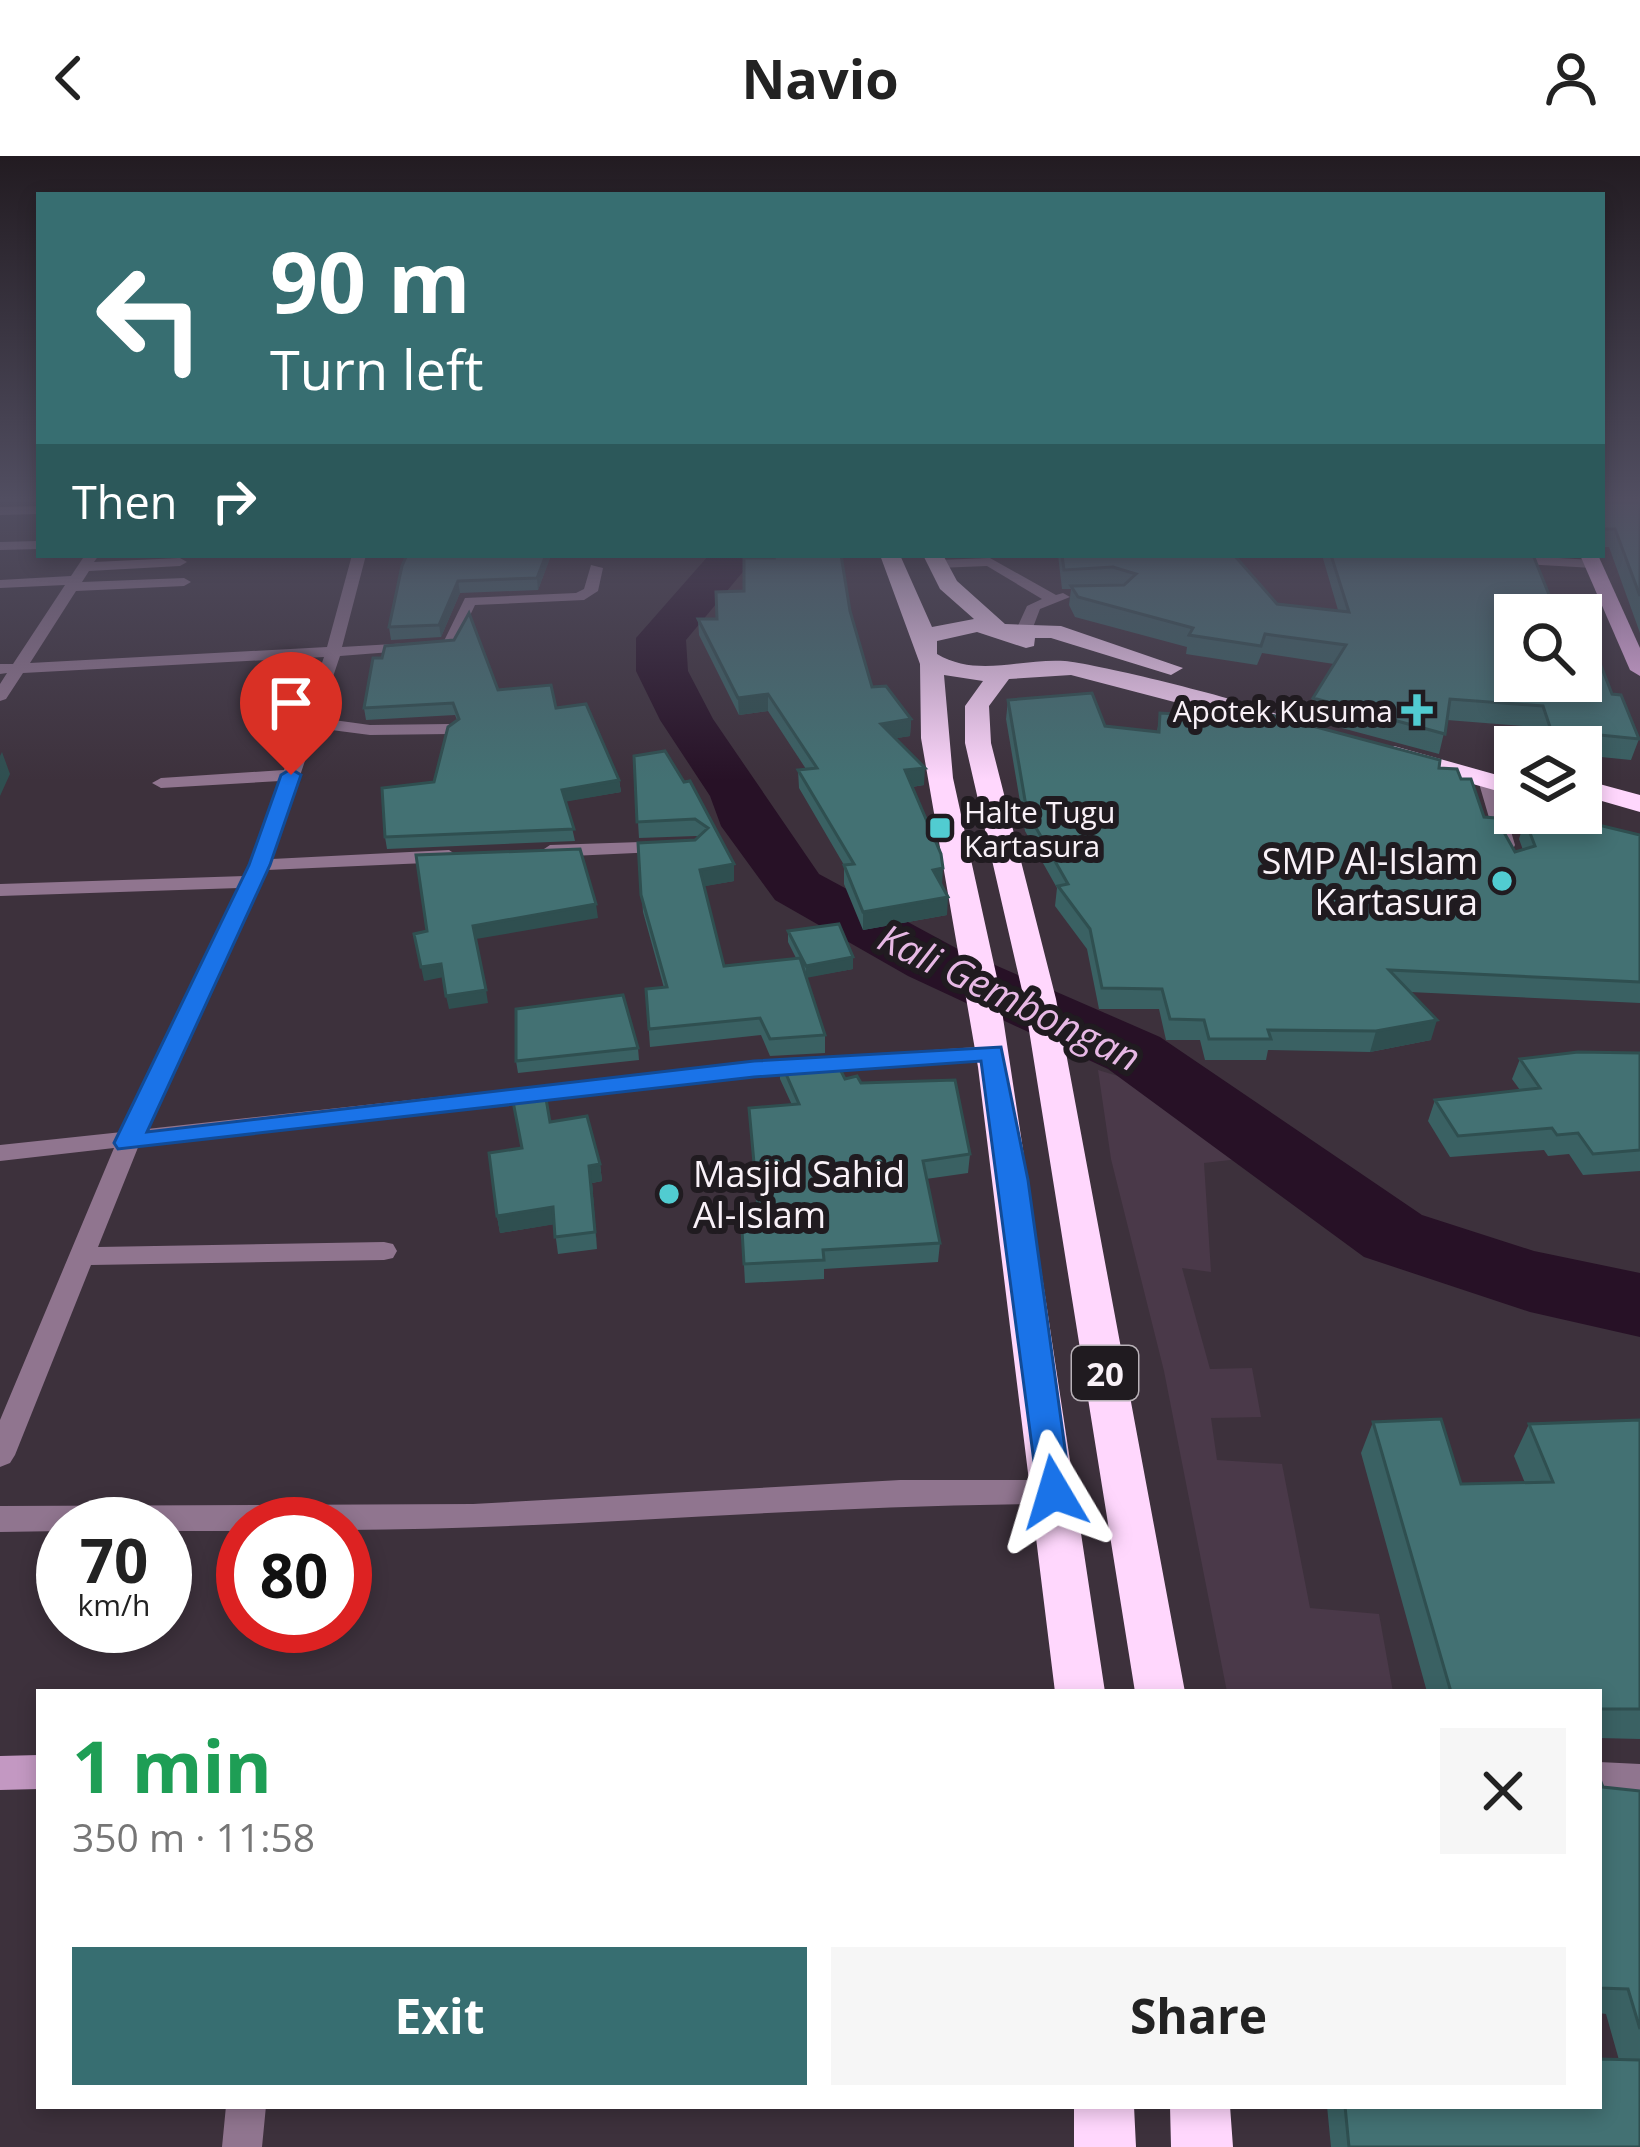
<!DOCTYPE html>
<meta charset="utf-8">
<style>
body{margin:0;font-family:"Open Sans",sans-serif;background:#f6f6f6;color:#222;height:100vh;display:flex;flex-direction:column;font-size:45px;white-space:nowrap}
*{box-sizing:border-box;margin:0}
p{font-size:39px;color:#767676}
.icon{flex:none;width:66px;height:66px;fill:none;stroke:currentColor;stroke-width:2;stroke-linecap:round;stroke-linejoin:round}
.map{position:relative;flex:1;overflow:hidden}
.sheet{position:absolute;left:36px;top:1533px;width:1566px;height:420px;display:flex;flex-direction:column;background:#fff;border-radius:0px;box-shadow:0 6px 18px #0003}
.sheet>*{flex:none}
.top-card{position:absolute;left:36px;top:36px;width:1569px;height:366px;border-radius:0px;box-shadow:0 6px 18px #0003;background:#376e71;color:#fff;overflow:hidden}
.controls{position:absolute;left:1494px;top:438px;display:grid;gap:24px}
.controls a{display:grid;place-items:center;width:108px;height:108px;border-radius:0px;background:#fff;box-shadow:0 6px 18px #0003;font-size:60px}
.speed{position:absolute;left:36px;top:1341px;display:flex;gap:24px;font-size:60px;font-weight:700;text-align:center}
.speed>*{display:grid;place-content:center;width:156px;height:156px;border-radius:50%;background:#fff;box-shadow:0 6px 18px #0003;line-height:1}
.speed small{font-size:30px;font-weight:400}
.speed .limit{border:18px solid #d22;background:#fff;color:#111}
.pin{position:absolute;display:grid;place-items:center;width:102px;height:102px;color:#fff;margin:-123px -51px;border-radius:50% 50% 50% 0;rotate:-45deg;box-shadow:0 0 12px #0007}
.pin .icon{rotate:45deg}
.me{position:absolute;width:132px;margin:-66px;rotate:353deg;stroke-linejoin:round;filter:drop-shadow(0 0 9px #0008)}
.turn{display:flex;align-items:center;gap:42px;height:252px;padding:0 36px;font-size:54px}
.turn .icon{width:156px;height:156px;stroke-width:2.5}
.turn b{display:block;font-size:84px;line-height:102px}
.then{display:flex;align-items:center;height:114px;padding:0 36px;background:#0003;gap:24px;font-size:45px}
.round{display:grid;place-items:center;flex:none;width:126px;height:126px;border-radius:0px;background:#f6f6f6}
.summary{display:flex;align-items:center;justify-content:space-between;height:204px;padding:0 36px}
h1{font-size:72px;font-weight:700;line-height:90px;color:#1e9e55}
.primary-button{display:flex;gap:24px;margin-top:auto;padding:24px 36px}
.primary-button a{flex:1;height:138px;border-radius:0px;background:#376e71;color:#fff;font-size:48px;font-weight:700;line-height:138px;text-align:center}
.primary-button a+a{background:#f6f6f6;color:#222}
header{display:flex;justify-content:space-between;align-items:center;height:156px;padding:0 36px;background:#fff;font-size:54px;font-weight:700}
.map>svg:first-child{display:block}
</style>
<header><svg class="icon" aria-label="back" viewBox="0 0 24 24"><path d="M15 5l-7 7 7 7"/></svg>Navio<svg class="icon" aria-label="person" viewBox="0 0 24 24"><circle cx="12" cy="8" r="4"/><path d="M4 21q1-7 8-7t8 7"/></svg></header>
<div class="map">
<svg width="1640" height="1991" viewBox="0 0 1640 1991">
<rect width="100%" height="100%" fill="#3d313c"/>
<path fill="#4a3949" d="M 1098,914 L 1174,937 L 1248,1002 L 1204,1007 L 1211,1116 L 1182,1112 L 1210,1213 L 1252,1212 L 1261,1261 L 1211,1262 L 1217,1304 L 1282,1308 L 1310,1452 L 1379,1458 L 1393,1536 L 1227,1536 L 1164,1215 L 1111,1003 Z"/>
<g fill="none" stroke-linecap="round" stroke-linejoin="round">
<path fill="#271126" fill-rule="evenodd" d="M 709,399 L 757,399 L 686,484 L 688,515 L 713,563 L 819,718 L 956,792 L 1160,881 L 1422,1059 L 1534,1095 L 1640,1117 L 1640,1181 L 1530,1156 L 1364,1101 L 1108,913 L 908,820 L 775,744 L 721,670 L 710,640 L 660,564 L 636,515 L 636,482 Z"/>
<path fill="#90758f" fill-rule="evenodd" d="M 1509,399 L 1593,404 L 1600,408 L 1593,412 L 1506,407 L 1499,403 Z
M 990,402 L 1056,439 L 1063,437 L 1070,441 L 1040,453 L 1032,474 L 1024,479 L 1016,474 L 1027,450 L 1042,443 L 987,410 L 938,412 L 931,408 L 938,404 Z
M 1487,619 L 1496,624 L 1515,689 L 1513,693 L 1499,693 L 1497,689 L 1478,624 Z"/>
<path fill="#90758f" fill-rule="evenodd" d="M 39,350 L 39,358 L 0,359 L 0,351 Z
M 39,385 L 39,393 L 0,394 L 0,386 Z
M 85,399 L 99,399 L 94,406 L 180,402 L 187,406 L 180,410 L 89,415 L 82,426 L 184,422 L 191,426 L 184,430 L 76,435 L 30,507 L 327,491 L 352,399 L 366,399 L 342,491 L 444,485 L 465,442 L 576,437 L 584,433 L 591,409 L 603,412 L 598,435 L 584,444 L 475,449 L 455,491 L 340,500 L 319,562 L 370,569 L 449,568 L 457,573 L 449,578 L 370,579 L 316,572 L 272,703 L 449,694 L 458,700 L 449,706 L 267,714 L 147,973 L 754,906 L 992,890 L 1003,897 L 992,904 L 754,920 L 139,989 L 98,1091 L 384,1086 L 393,1088 L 397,1095 L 393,1102 L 384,1104 L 91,1109 L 15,1299 L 10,1307 L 0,1311 L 0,1264 L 114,992 L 0,1005 L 0,989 L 122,976 L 239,732 L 0,740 L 0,728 L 245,720 L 280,625 L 161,632 L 152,627 L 161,622 L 284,614 L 324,501 L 23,517 L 6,543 L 0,545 L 0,528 L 7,517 L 0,518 L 0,508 L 13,508 L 65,429 L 0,432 L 0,424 L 71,420 Z
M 671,685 L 680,691 L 678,695 L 550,701 L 541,695 L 550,689 Z
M 900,1324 L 1055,1324 L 1066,1327 L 1070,1336 L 1066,1345 L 1055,1348 C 818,1348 582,1373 345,1374 L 345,1368 L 243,1368 L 243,1375 L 165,1375 L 165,1368 L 63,1368 L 63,1375 L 0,1376 L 0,1350 L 473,1348 Z
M 1599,1606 L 1640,1608 L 1640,1642 L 1599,1640 Z
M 226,1950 L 266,1950 L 262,1991 L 222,1991 Z"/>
<path fill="#c398c2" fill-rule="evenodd" d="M 39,1599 L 39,1633 L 0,1634 L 0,1600 Z"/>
<path fill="#ebb3e9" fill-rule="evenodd" d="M 1580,399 L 1598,399 L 1640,492 L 1640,520 L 1630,514 Z"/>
<path fill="#ffd7fd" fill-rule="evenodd" d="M 880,399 L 900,399 L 932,471 L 974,463 L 940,433 L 923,399 L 943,399 L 957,425 L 1005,468 L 1061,470 L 1183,512 L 1171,519 L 1051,482 L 1035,482 L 1034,490 L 1026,492 L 977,476 L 937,485 L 937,498 C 977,522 1022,502 1065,505 C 1094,507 1276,551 1291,565 L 1278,573 L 1071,519 L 1009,523 L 989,550 L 991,587 L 1056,843 L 1185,1536 L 1135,1536 L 1024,843 L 965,587 L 965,550 L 983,525 L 944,519 L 953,622 L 997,822 L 1105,1536 L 1055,1536 L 978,911 L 921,582 L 920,508 Z
M 1394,590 L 1515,624 L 1515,640 L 1385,603 L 1381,598 Z
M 1581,623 L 1640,639 L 1640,656 L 1581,639 Z
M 1074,1950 L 1134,1950 L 1136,1991 L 1074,1991 Z
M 1170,1950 L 1230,1950 L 1233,1991 L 1171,1991 Z"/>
</g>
<path fill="#3a6163" d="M 1602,346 L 1640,346 L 1640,477 L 1609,391 L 1602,391 Z
M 551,399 L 538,434 L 460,437 L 441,481 L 391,484 L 389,471 L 402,410 Z
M 1058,399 L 1234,399 L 1277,448 L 1338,454 L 1322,399 L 1533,399 L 1554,451 L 1639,583 L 1631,604 L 1581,599 L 1581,591 L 1542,591 L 1536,571 L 1447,564 L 1439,598 L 1308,563 L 1313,542 L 1334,508 L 1262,497 L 1257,509 L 1186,498 L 1187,491 L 1075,461 L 1069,449 L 1071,433 L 1062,433 Z
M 744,435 L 850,455 L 872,531 L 911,563 L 910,580 L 896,582 L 924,629 L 912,631 L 942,730 L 947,759 L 863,774 L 844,728 L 844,709 L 799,632 L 798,614 L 806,613 L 768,555 L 739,559 L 699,479 L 698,463 L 717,463 Z
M 498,534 L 556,552 L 619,624 L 621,636 L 566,645 L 575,685 L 387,693 L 385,681 L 434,626 L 457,564 L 455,559 L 366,564 L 364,552 Z
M 1008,544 L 1105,570 L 1157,576 L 1160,557 L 1439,612 L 1461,623 L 1484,661 L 1515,696 L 1523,694 L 1519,683 L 1525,664 L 1640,679 L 1640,847 L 1410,836 L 1431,884 L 1370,896 L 1268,894 L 1266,904 L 1205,904 L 1200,884 L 1166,884 L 1159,853 L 1099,853 L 1087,793 L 1055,750 L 1057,732 L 1025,675 L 1006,563 Z
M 634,600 L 684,626 L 734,725 L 704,730 L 724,810 L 796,802 L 788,786 L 788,775 L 853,813 L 807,821 L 825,879 L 825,897 L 770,900 L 761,879 L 650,891 L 646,833 L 664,832 L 643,756 L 638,687 L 695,684 L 699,681 L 696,680 L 639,682 Z
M 638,892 L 639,904 L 518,917 L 516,905 Z
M 1640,897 L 1640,1015 L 1583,1019 L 1569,998 L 1548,1000 L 1544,994 L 1450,1001 L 1428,965 L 1435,944 L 1520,934 L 1512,923 L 1520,903 Z
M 780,904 L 861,927 L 970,998 L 968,1017 L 926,1023 L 940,1087 L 938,1106 L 824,1113 L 824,1123 L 745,1127 L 742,1074 L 759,1073 L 749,952 L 792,949 L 780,923 Z
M 550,966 L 600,1008 L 602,1025 L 592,1027 L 597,1093 L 558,1098 L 554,1068 L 500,1077 L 497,1060 L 522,992 Z
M 1640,1264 L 1640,1583 L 1599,1582 L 1599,1536 L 1427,1536 L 1361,1297 L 1373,1266 L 1461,1328 L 1525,1327 L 1514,1300 L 1529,1268 Z
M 1599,1621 L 1603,1631 L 1640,1635 L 1640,1991 L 1331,1991 L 1327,1950 L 1599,1950 L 1619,1904 L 1606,1858 L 1599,1857 Z"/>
<path fill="#2f4f50" d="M 546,399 L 551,399 L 538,434 L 537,422 Z
M 458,425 L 460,437 L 441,481 L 439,469 Z
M 768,538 L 768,555 L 739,559 L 738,542 Z
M 911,563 L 910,580 L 881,585 L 881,568 Z
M 2,596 L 10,618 L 0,640 L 0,600 Z
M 925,612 L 924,629 L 904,632 L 905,614 Z
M 619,624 L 621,636 L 564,646 L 562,634 Z
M 734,708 L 734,725 L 701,731 L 700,714 Z
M 943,712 L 942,730 L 933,714 Z
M 948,741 L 947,759 L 863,774 L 863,756 Z
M 596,748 L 598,762 L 476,783 L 473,770 Z
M 853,801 L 853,813 L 806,822 L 806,810 Z
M 441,808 L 444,821 L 424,825 L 421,811 Z
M 486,834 L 488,847 L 449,853 L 446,840 Z
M 1437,864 L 1431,884 L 1370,896 L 1376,875 Z
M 600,1008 L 602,1025 L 592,1027 L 597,1093 L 589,1010 Z
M 553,1051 L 556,1068 L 500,1077 L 497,1060 Z"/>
<path fill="#437173" stroke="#2f4f50" stroke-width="3" fill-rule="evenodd" d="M 1602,346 L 1640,346 L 1640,440 L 1615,373 L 1602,373 Z
M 407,399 L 546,399 L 537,422 L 458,425 L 439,469 L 389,471 L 402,410 Z
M 773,399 L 841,399 L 850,455 L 872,531 L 886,530 L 911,563 L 881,568 L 925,612 L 905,614 L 941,698 L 943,712 L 933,714 L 948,741 L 863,756 L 844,709 L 854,708 L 798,614 L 817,612 L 768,538 L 738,542 L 698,463 L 717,463 L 716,436 L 744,435 L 744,402 L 774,402 Z
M 1062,399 L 1234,399 L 1277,448 L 1349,456 L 1331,399 L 1533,399 L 1554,451 L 1579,453 L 1612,538 L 1621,539 L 1639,583 L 1551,574 L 1543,550 L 1450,543 L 1445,578 L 1313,542 L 1346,489 L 1265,478 L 1261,490 L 1189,479 L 1193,472 L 1078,441 L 1071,430 L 1124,429 L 1136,418 L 1113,411 L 1064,414 ZM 1515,459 L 1581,459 L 1581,525 L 1515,525 Z
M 469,457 L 498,534 L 551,529 L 556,552 L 586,548 L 619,624 L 562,634 L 574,673 L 385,681 L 382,632 L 434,626 L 448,571 L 459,563 L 453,547 L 364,552 L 373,502 L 382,502 L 385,490 L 454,484 Z
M 1092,537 L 1105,570 L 1159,576 L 1160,557 L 1227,561 L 1234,549 L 1440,604 L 1439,612 L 1457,613 L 1461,623 L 1471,623 L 1484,661 L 1496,662 L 1515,696 L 1535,690 L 1525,664 L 1582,665 L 1640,679 L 1640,826 L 1389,814 L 1437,864 L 1376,875 L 1268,874 L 1271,883 L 1209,883 L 1204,864 L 1170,863 L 1162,833 L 1102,832 L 1090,773 L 1058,730 L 1068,728 L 1027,656 L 1008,544 Z
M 665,595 L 684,626 L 690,625 L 734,708 L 700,714 L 724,810 L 800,802 L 825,879 L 770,883 L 760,862 L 649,873 L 646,833 L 667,831 L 641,739 L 638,687 L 695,684 L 708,672 L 695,663 L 637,666 L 634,600 Z
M 580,693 L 596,748 L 473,770 L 486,834 L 446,840 L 441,808 L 421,811 L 414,778 L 427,775 L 416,699 Z
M 839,768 L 853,801 L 806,810 L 788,775 Z
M 623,839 L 638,892 L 516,905 L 516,853 Z
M 1578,896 L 1640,897 L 1640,994 L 1593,998 L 1578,977 L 1557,979 L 1552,972 L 1458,980 L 1435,944 L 1540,932 L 1520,903 Z
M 834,901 L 845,923 L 857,920 L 861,927 L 955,924 L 970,998 L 923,1005 L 940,1087 L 823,1094 L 824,1104 L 744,1108 L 742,1074 L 760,1073 L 749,952 L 799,948 L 780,904 Z
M 544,931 L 550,966 L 587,960 L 600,1008 L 589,1010 L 595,1076 L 555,1081 L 553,1051 L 497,1060 L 489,997 L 522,992 L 511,935 Z
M 1441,1263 L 1461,1328 L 1553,1326 L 1529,1268 L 1640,1264 L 1640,1553 L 1599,1553 L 1599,1536 L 1451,1536 L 1373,1266 Z
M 1599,1621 L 1603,1631 L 1640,1635 L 1640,1873 L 1628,1833 L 1599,1832 Z
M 1599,1903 L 1640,1904 L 1640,1991 L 1349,1991 L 1345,1950 L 1599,1950 Z"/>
<linearGradient id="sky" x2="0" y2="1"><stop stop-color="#221b21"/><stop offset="0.55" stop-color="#514e61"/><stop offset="1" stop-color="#514e61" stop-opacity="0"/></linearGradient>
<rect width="1640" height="625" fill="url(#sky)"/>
<path fill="#1a73e8" stroke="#114b97" stroke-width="3" d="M 291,613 L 301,619 L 270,709 L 147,976 L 754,905 L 1001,891 L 1028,1024 L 1071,1336 L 1066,1346 L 1043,1346 L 1038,1336 L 981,905 L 754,921 L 118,993 L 114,987 L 249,709 L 281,619 Z"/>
<g fill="#51ccd1" stroke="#201b20" stroke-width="4.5">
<path d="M1411 536h12v12h12v12h-12v12h-12v-12h-12v-12h12z"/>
<rect x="928" y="660" width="24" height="24" rx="6"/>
<circle cx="1502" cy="725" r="12"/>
<circle cx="669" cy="1038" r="12"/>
</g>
<g text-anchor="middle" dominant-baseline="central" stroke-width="12" stroke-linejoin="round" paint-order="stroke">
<g font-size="30" fill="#f9f1f8" stroke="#201b20" text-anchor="end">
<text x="1393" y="554">Apotek Kusuma</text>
<text x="964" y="655" text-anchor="start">Halte Tugu<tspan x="964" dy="34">Kartasura</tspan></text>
</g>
<rect fill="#201b20" stroke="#b8b1b7" stroke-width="3" x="1072" y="1190" width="66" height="54" rx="9"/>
<g font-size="33" font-weight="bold" fill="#f9f1f8">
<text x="1105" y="1217">20</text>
</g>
<g font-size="36" fill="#f9f1f8" stroke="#201b20" text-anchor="end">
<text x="1478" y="704">SMP Al-Islam<tspan x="1478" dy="41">Kartasura</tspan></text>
<text x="693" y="1017" text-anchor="start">Masjid Sahid<tspan x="693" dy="41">Al-Islam</tspan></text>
</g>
<g font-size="39" font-style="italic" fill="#e7b8e5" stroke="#201b20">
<text transform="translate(1010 840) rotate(26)">Kali Gembongan</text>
</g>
</g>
</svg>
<div class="controls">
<a><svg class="icon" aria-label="search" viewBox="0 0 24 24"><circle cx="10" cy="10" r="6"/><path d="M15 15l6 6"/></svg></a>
<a><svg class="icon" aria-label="layers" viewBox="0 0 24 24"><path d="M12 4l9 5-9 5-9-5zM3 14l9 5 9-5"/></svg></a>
</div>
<div class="speed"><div>70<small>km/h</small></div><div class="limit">80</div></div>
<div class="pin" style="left:291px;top:619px;background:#d93025"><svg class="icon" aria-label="arrive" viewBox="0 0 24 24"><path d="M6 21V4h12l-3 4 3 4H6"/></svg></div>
<svg class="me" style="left:1054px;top:1336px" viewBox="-20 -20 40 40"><path d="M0-17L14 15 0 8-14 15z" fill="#1a73e8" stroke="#fff" stroke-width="4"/></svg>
<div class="top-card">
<div class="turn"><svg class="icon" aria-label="left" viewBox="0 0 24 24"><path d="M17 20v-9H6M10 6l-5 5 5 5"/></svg><div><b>90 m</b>Turn left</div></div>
<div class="then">Then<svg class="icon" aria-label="right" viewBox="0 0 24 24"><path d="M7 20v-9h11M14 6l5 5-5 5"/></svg></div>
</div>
<section class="sheet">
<div class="summary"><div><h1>1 min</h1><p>350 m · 11:58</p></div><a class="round"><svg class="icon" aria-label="close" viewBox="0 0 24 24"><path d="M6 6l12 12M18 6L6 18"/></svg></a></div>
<div class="primary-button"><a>Exit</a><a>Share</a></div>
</section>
</div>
